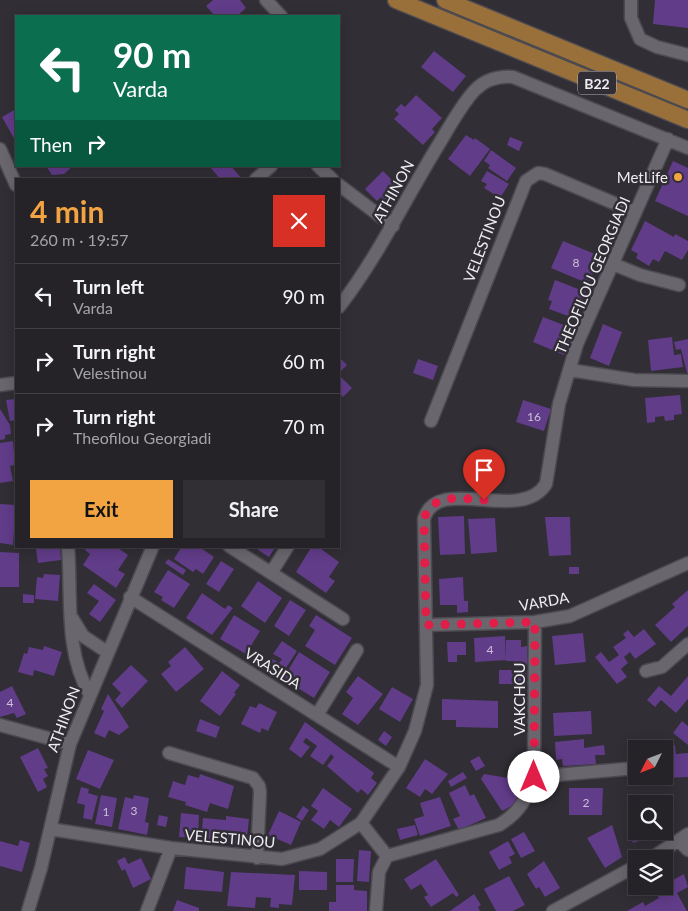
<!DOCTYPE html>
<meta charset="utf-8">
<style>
body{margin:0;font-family:Lato,sans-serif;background:#312f34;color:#f1f3f6;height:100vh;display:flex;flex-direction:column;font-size:19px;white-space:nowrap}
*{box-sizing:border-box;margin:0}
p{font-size:16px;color:#a3a4a8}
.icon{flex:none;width:28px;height:28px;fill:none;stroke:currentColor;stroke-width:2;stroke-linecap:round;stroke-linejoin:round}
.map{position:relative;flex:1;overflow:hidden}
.drawer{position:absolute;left:15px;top:178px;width:325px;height:370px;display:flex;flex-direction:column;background:#252228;border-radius:0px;box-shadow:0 2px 12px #0003,0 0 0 1px #423f45}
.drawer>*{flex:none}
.hud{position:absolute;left:15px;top:15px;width:325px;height:152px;border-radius:0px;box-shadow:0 2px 12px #0003,0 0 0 1px #423f45;background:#0b6e4f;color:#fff;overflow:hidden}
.needle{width:32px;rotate:228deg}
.tools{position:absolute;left:628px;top:740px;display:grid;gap:10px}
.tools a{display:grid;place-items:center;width:45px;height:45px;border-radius:0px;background:#252228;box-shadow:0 2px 12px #0003,0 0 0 1px #423f45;font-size:25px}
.pin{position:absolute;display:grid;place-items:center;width:42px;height:42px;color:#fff;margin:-51px -21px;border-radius:50% 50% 50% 0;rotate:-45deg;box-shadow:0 0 5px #0007}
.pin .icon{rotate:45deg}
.me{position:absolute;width:55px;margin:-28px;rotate:0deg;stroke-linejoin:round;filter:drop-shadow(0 0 4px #0008)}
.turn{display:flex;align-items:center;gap:18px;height:105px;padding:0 15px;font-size:22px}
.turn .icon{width:65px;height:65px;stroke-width:2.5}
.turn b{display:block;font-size:35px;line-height:42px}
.then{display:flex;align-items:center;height:48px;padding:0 15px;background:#0003;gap:10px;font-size:19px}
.round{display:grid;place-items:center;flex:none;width:52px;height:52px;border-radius:0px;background:#312f34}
.overview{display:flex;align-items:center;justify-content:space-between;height:85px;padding:0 15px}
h1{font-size:30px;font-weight:700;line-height:38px;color:#f3a442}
.primary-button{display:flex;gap:10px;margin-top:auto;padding:10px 15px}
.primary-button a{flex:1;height:58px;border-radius:0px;background:#f3a442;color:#111;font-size:20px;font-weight:700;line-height:58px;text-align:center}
.primary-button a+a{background:#312f34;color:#f1f3f6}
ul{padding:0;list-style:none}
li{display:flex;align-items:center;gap:15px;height:65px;padding:0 15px;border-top:1px solid #423f45}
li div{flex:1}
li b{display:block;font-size:19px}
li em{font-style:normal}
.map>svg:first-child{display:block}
</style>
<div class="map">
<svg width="688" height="911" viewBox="0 0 688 911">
<rect width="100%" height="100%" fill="#312e35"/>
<path fill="#613c89" d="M 213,0 L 240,0 L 246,8 L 237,16 L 215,16 L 206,6 Z
M 655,0 L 688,0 L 688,28 L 653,24 Z
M 434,51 L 466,76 L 453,92 L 421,67 Z
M 416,95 L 442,118 L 432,129 L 435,132 L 423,145 L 394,119 L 399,114 L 395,110 L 401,104 L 405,107 Z
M 16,109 L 16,142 L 2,117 Z
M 466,135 L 474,140 L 475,138 L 490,149 L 470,176 L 448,159 Z
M 510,137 L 523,142 L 519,151 L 507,145 Z
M 491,150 L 516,168 L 507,181 L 488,168 L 490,165 L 484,161 Z
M 673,161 L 688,168 L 688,216 L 655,201 Z
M 46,166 L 73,166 L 64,174 L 52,175 Z
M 214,166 L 231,166 L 242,179 L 220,179 L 211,168 Z
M 383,171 L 400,188 L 386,202 L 381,197 L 377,201 L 365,189 Z
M 487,171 L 509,184 L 500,198 L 484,188 L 487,184 L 481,181 Z
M 645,221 L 674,237 L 675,234 L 688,241 L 688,250 L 682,260 L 665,251 L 659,262 L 653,259 L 649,266 L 636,258 L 638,254 L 631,250 Z
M 563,241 L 600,256 L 589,284 L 551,268 Z
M 555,280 L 586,292 L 576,319 L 549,309 L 552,301 L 548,300 Z
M 543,317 L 574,329 L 564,355 L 533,342 Z
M 603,324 L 622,332 L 609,366 L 590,358 Z
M 672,337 L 674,355 L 681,354 L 683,367 L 651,371 L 648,340 Z
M 688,339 L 688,373 L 687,373 L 681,349 L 676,350 L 674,342 Z
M 339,357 L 347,365 L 339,373 Z
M 418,359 L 438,366 L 433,380 L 413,373 Z
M 339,375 L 352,388 L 343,397 L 339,393 Z
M 680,395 L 682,414 L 674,415 L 674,420 L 665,421 L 664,416 L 655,417 L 655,422 L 647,423 L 645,398 Z
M 16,399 L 16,420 L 10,421 L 6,400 Z
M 523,400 L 551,409 L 544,431 L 516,422 Z
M 0,409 L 10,425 L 11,434 L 5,435 L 5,439 L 0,440 Z
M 13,441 L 15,465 L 10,466 L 13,481 L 0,483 L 0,443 Z
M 0,504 L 16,505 L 16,532 L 14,532 L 13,545 L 0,543 Z
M 464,516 L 465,554 L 440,555 L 438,517 Z
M 545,517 L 570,517 L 571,555 L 549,556 Z
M 495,518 L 497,552 L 471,554 L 468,519 Z
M 33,546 L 60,546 L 61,560 L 38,563 L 36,549 L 33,549 Z
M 88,546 L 115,546 L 128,555 L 118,570 L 125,574 L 116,588 L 83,565 L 90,554 L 85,550 Z
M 182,546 L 198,546 L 214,557 L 203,574 L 196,569 L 193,572 L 174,559 Z
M 260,546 L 276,546 L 269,557 L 258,550 Z
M 312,546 L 317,546 L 339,562 L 329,577 L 335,581 L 326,593 L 296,572 Z
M 0,552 L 19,553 L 19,587 L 0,587 Z
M 168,559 L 186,570 L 183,575 L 165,563 Z
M 221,561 L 234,569 L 219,592 L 206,584 Z
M 569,567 L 579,567 L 579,574 L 569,574 Z
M 168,570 L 190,584 L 174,608 L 161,600 L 163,597 L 154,592 Z
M 44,574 L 60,575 L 58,601 L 35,599 L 37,577 L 43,578 Z
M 463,577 L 464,601 L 468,601 L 468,612 L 457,613 L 457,605 L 440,605 L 439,579 Z
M 258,581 L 282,598 L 265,623 L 241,606 Z
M 94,584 L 116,600 L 100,622 L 89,614 L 99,601 L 87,593 Z
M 688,590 L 688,626 L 671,642 L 655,625 L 675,607 L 672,604 Z
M 202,593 L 225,609 L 228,605 L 233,608 L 212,635 L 186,618 Z
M 23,594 L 34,595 L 34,603 L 23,603 Z
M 290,600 L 306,610 L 289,636 L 274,626 Z
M 234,615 L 260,631 L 246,654 L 220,639 Z
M 316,615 L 352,638 L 335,665 L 305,646 L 315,630 L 309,626 Z
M 644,629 L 656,644 L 635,659 L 630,652 L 624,657 L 628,663 L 621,669 L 627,677 L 617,684 L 595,657 L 601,652 L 609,662 L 619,655 L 613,647 L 626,638 L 623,634 L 628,630 L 634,637 Z
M 583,633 L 586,662 L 555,665 L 552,636 Z
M 505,636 L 506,660 L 475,662 L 474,638 Z
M 506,640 L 521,640 L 521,647 L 527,646 L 527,666 L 513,666 L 513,661 L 506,661 Z
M 282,641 L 297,651 L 280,677 L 265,667 L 271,658 L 279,663 L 282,659 L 273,654 Z
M 447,642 L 466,642 L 466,655 L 457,655 L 457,662 L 448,662 Z
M 44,646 L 62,652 L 54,676 L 34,670 L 33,676 L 18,672 L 24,653 L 27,654 L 29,647 L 43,650 Z
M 185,647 L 204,669 L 176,692 L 161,674 L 171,666 L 168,662 Z
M 299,652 L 330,672 L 314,698 L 283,679 Z
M 131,665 L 148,681 L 122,708 L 115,700 L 121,693 L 112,684 Z
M 499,670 L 526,670 L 526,684 L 499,684 Z
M 222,671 L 240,685 L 234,693 L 236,694 L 220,716 L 200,701 Z
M 358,676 L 383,694 L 358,725 L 342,714 L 353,698 L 346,692 Z
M 688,676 L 688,699 L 676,713 L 661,700 L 655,707 L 647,700 L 659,686 L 671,696 Z
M 12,686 L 26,714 L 17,718 L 14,713 L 0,717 L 0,692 Z
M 392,687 L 413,699 L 400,722 L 379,709 Z
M 108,694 L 129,727 L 119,735 L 109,730 L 105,738 L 94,733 L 104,711 L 101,709 Z
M 442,699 L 498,701 L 498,728 L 456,727 L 456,720 L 442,720 Z
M 259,703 L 277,712 L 268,731 L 262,728 L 260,733 L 241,724 L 250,706 L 256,708 Z
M 591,711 L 592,734 L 554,736 L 553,713 Z
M 200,719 L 220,727 L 216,738 L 196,731 Z
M 682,721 L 688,726 L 688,745 L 673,733 Z
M 305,722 L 374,773 L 371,778 L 377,783 L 368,795 L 361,789 L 358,793 L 327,766 L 334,757 L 331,754 L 323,765 L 310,756 L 317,746 L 306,738 L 303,742 L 310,747 L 301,758 L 289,749 Z
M 384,731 L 392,737 L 386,746 L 378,740 Z
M 584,739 L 584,748 L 604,745 L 605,755 L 595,755 L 596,764 L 563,766 L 562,759 L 556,760 L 555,742 Z
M 665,745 L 675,745 L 676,754 L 688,753 L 688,777 L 666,778 Z
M 38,748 L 48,768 L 44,769 L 48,776 L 43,779 L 47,787 L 38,792 L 20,757 Z
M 88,750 L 114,760 L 100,789 L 76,779 Z
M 479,756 L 485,766 L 476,771 L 470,761 Z
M 425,759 L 448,774 L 432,794 L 425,789 L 420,797 L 406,788 Z
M 463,772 L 467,778 L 451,787 L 448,781 Z
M 200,774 L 234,786 L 228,809 L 210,803 L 207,812 L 185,805 L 186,802 L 168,797 L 173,781 L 185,785 L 188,775 L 199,778 Z
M 484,774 L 527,781 L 523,800 L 502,811 L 481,779 Z
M 465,785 L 470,796 L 474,794 L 486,818 L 459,830 L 453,819 L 460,816 L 449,793 Z
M 81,787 L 89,789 L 88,793 L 98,796 L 92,820 L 83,818 L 85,805 L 77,803 Z
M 323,788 L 352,809 L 339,827 L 330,820 L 324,829 L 311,820 L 318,811 L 311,806 Z
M 569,788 L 603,788 L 602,815 L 569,815 Z
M 101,795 L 117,798 L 112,827 L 95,824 Z
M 134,795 L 149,798 L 145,822 L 149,823 L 147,835 L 118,829 L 125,797 L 133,799 Z
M 440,797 L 451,826 L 420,836 L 414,819 L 424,816 L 420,803 Z
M 303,806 L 309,810 L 302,821 L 296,817 Z
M 279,811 L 301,822 L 291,845 L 268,835 Z
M 181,813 L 199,815 L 198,838 L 179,837 Z
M 159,815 L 168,817 L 166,827 L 157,825 Z
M 226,816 L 249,819 L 247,837 L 242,836 L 241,844 L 201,840 L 203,818 L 226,820 Z
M 415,825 L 418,835 L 400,840 L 397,829 Z
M 612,825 L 622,857 L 605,868 L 587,838 Z
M 636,825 L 636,831 L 664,831 L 664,825 L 668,832 L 633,843 L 628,827 Z
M 524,832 L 535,851 L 521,858 L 511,839 Z
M 20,840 L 30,843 L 22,872 L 0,866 L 0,841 L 18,846 Z
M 508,841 L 515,854 L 509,857 L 512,863 L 499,870 L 489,852 Z
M 359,850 L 371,851 L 369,882 L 357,881 Z
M 125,857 L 128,864 L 141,858 L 151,879 L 133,888 L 125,869 L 122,871 L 117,861 Z
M 336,859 L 354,859 L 353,882 L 336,882 Z
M 436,859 L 459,895 L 456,897 L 453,893 L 431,907 L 424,897 L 428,895 L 421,884 L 411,890 L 404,879 Z
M 544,861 L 560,888 L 545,897 L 539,887 L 536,889 L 527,874 Z
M 186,867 L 224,872 L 222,892 L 184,889 Z
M 299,871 L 327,872 L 327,890 L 299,890 Z
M 231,872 L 295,875 L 292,905 L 279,904 L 279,908 L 270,907 L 271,898 L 256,897 L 255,908 L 227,906 Z
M 684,874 L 688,887 L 677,893 L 687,911 L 627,911 L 643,902 L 645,906 L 659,898 L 654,890 Z
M 509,876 L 525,905 L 513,911 L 496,911 L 484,889 Z
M 336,885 L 354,885 L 354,890 L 367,891 L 367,911 L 329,911 L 329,902 L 336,902 Z
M 474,894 L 481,905 L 478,907 L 480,911 L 450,911 Z
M 177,900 L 199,908 L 199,911 L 173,911 Z"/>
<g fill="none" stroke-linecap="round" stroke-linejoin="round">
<defs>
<path id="minor" d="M 266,0 L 281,16
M 631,0 L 631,18 L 640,39 L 657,47 L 688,55
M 0,149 L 16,185
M 318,166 L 332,179
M 256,179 L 271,166
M 339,185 L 393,226
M 613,264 L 640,275 L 679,285
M 339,307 C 378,257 405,199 439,144 C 450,126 461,105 475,90 C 486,79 498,76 513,77 L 688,148
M 570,370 L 634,380 L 688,381
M 0,385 L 16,383
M 431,421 L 526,181 L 538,173 L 545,174 L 635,212
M 68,546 C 72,596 64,651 90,695
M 229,546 L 343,619
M 271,573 L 288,546
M 130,597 L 399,767
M 72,618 L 83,636 L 107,652
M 426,625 L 535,622 L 570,616 L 688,563
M 646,671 L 662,667 L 688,644
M 317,715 L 357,650
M 0,725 L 70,744
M 169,753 L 253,778 L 259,786 L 260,792 L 257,858
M 534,777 L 636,768
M 361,823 L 387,856
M 50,829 L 171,848 L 282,859 L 320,849 L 361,823 L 399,767 L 415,731 L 427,685 L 424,519 C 437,473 520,525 546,484 L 559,404 L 577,344 L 668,139
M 679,841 L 688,850
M 650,859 L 688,834
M 28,911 L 41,868 L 70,744 L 153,546
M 147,911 L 171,848
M 376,911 L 379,872 L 387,856 L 499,825 C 519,813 527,799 534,777 L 535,622
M 553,911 L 636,866"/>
<path id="major" d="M 396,0 L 688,120
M 445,0 L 688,100"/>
</defs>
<use href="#minor" stroke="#4c4a50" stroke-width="15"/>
<use href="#major" stroke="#4c4a50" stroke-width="19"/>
<use href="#minor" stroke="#69666e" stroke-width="12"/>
<use href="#major" stroke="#9a703a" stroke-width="16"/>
</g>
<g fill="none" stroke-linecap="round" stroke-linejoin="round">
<path stroke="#e11d48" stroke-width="9" stroke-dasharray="0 16.2" d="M 484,500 C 461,499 432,492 424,519 L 426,625 L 535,622 L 534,777"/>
</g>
<circle fill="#f3a442" stroke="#312e35" stroke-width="2" cx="678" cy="177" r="5"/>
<g text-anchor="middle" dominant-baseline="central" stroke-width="5" stroke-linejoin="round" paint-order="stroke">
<g font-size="12" fill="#ccc1d8">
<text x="576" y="262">8</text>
<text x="534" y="416">16</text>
<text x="490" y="649">4</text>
<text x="10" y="702">4</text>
<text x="586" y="802">2</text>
<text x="134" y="810">3</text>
<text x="106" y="811">1</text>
</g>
<rect fill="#312e35" stroke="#b6b4b9" stroke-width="1" x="578" y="71.5" width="38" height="23" rx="4"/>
<g font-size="14" font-weight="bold" fill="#efedf2">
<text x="597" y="83">B22</text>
</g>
<g font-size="15" fill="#efedf2" stroke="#312e35" text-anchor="end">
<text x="668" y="177">MetLife</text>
</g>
<g font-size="15" fill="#efedf2" stroke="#312e35">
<text transform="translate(393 191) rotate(-61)">ATHINON</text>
<text transform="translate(484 239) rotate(-69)">VELESTINOU</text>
<text transform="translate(592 275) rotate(-67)">THEOFILOU GEORGIADI</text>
<text transform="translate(544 601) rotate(-10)">VARDA</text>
<text transform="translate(273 668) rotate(32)">VRASIDA</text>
<text transform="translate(519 699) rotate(-90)">VAKCHOU</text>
<text transform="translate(63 719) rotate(-70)">ATHINON</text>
<text transform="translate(230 838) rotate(5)">VELESTINOU</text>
</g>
</g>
</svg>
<div class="tools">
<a><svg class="needle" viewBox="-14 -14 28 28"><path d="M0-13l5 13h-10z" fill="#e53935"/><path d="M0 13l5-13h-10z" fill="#a3a4a8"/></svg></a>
<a><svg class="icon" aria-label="search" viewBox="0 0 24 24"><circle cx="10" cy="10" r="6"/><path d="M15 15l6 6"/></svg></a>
<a><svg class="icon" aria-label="layers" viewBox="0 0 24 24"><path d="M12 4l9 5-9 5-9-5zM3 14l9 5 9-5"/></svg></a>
</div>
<div class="pin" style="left:484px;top:500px;background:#d93025"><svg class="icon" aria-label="arrive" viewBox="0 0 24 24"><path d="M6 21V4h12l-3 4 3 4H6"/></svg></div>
<svg class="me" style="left:534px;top:777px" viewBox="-20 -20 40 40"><circle r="19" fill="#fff"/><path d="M0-13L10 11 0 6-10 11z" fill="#e11d48"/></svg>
<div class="hud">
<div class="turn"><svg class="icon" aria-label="left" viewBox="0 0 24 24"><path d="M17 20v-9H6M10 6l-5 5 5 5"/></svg><div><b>90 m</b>Varda</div></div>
<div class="then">Then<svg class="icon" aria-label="right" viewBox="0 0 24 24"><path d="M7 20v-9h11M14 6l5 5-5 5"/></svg></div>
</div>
<section class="drawer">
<div class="overview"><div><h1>4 min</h1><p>260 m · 19:57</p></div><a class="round" style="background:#d93025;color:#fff"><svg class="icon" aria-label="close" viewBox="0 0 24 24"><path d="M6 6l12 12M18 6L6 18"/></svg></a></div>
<ul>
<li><svg class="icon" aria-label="left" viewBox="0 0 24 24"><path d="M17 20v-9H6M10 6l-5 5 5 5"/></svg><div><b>Turn left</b><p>Varda</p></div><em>90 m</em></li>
<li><svg class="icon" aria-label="right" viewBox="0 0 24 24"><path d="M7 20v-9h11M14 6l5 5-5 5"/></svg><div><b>Turn right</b><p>Velestinou</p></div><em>60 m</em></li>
<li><svg class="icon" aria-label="right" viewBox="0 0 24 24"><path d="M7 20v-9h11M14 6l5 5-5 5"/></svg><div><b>Turn right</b><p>Theofilou Georgiadi</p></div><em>70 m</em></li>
</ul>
<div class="primary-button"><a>Exit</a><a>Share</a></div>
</section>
</div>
